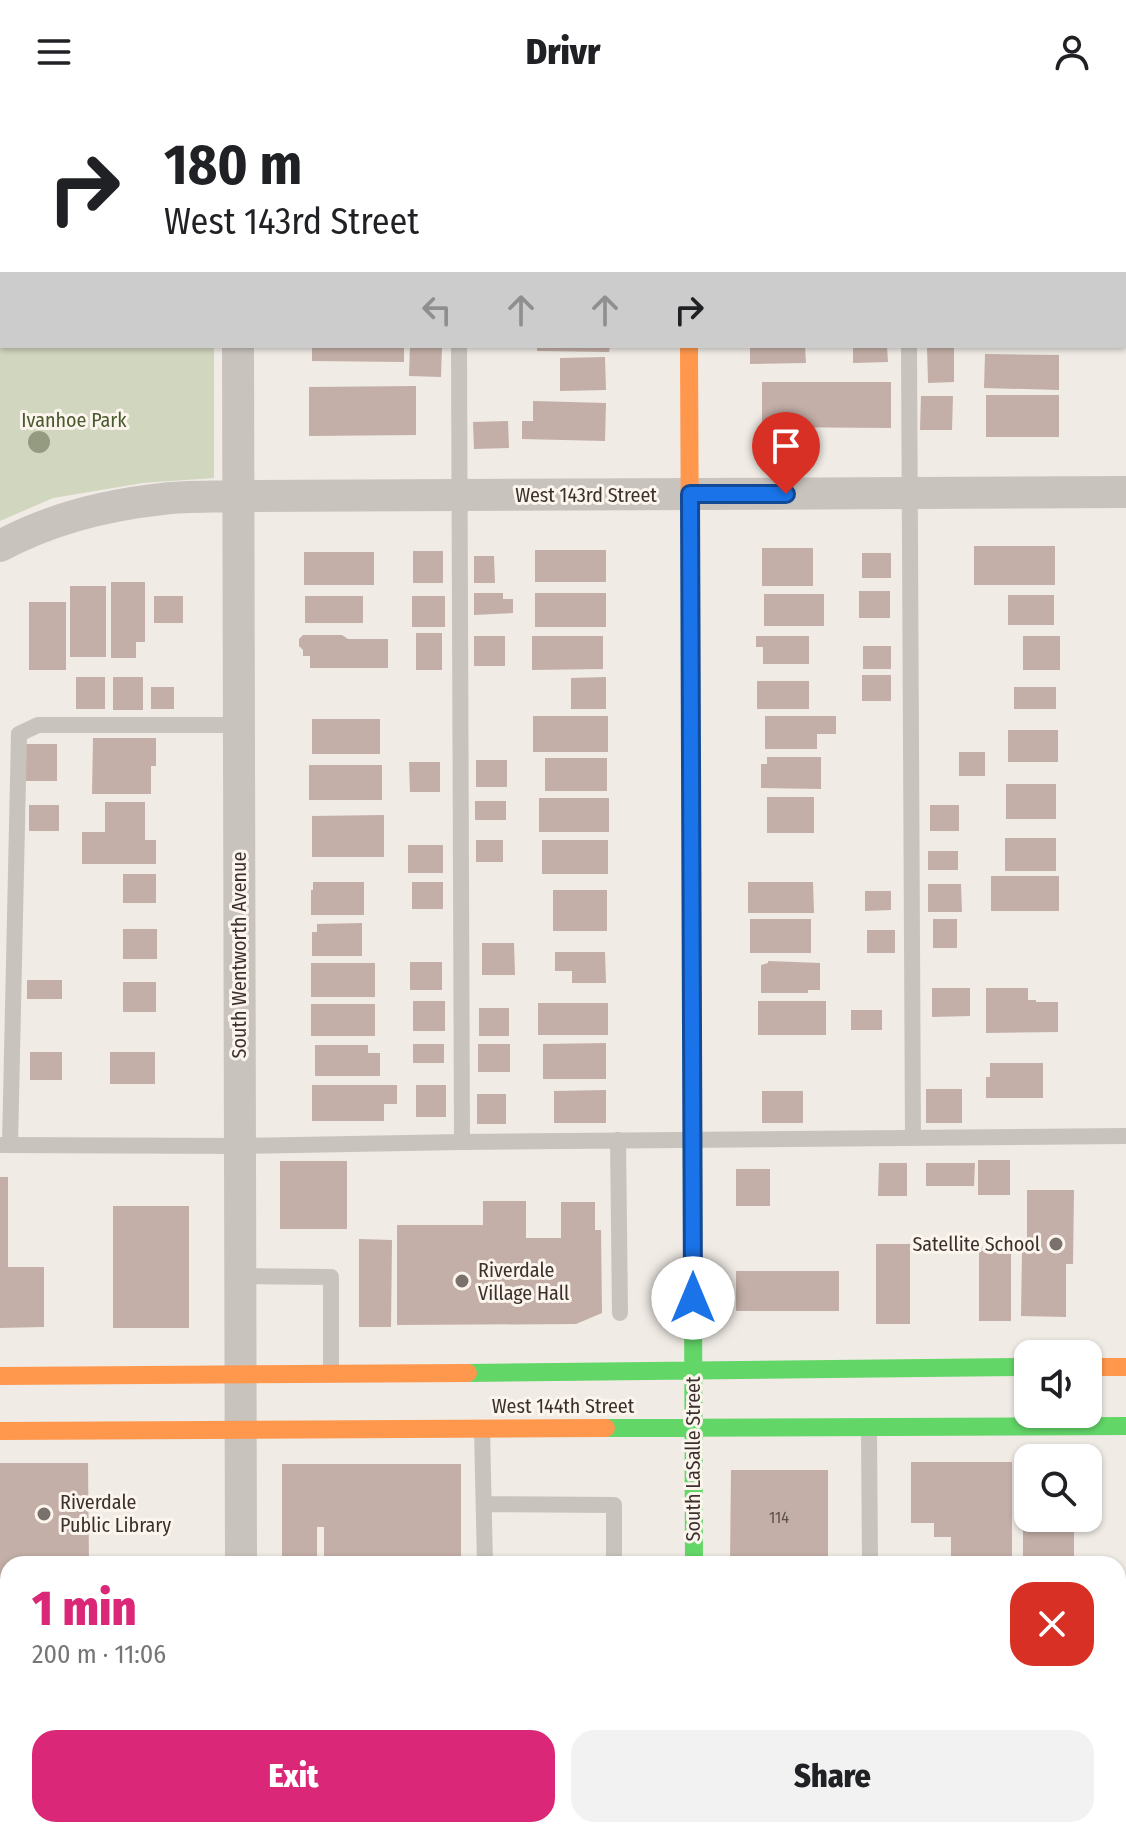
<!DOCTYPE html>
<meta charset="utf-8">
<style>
body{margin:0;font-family:"Fira Sans Condensed",sans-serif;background:#f2f2f2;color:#202124;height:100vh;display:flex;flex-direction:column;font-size:30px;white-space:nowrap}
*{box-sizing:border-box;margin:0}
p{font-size:26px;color:#757577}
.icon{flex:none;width:44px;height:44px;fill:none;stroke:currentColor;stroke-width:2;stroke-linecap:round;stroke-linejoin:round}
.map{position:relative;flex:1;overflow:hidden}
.drawer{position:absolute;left:0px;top:1452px;width:1126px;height:282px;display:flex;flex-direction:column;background:#fff;border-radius:24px 24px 0 0;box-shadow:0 2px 6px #0004}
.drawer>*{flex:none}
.guide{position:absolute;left:0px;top:0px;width:1126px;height:244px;box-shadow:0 2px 6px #0004;background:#fff;color:#202124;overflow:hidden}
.tools{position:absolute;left:1014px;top:1236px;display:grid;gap:16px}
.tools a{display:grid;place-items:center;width:88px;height:88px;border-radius:16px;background:#fff;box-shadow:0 2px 6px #0004;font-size:40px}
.pin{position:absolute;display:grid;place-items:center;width:68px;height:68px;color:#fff;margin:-82px -34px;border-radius:50% 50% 50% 0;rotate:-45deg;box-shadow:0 0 8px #0007}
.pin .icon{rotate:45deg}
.me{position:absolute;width:88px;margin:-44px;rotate:0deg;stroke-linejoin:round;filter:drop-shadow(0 0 6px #0008)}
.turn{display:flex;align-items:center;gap:28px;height:168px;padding:0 32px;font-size:36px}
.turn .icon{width:104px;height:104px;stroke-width:2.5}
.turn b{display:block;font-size:56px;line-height:68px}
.lanes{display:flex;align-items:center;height:76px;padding:0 32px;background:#0003;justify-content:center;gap:40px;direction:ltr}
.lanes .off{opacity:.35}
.round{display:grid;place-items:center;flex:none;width:84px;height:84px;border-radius:24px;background:#f2f2f2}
.overview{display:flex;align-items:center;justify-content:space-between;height:136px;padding:0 32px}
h1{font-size:48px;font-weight:800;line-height:60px;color:#db2777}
.cta{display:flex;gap:16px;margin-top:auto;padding:16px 32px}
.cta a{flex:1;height:92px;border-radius:24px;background:#db2777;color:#fff;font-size:32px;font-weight:800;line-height:92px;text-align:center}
.cta a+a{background:#f2f2f2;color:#202124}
header{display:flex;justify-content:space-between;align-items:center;height:104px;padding:0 32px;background:#fff;font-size:36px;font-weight:800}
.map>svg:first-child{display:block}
</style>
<header><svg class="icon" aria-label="menu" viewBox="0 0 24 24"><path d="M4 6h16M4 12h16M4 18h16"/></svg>Drivr<svg class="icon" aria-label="person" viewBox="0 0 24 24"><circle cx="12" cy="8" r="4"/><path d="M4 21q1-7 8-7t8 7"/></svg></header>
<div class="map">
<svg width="1126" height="1733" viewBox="0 0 1126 1733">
<rect width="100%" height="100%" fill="#f0ebe5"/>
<path fill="#d1d6bf" d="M 0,152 L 2,152 L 2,242 L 214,242 L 214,374 L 143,379 L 53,394 L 0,417 Z"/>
<path fill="#c3afa7" d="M 312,242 L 404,242 L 404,258 L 312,257 Z
M 410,242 L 442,243 L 441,273 L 409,272 Z
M 537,242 L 610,242 L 609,248 L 537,247 Z
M 750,242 L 805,242 L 806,259 L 750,260 Z
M 853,242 L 887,242 L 888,258 L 853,259 Z
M 927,242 L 954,242 L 954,278 L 928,279 Z
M 985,250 L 1059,251 L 1059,286 L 984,284 Z
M 605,253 L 606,286 L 560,287 L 560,254 Z
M 762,278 L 891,278 L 891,324 L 762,323 Z
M 416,282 L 416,331 L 309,332 L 309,283 Z
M 986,291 L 1059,291 L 1059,333 L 986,333 Z
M 921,292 L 953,292 L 952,326 L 920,326 Z
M 533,297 L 606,299 L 605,337 L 522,335 L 522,317 L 533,317 Z
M 508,317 L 509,344 L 474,345 L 473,318 Z
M 974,442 L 1055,442 L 1055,481 L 974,481 Z
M 762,444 L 813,444 L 813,482 L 762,482 Z
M 535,446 L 606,446 L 606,478 L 535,478 Z
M 413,447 L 443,447 L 443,479 L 413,479 Z
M 304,448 L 374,448 L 374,481 L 304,481 Z
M 862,449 L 891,449 L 891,474 L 862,474 Z
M 474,452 L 494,452 L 495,479 L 474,479 Z
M 111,478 L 145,478 L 145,538 L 136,538 L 136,554 L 111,554 Z
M 70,482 L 106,482 L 106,553 L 70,553 Z
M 859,487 L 890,487 L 890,514 L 859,514 Z
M 474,489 L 503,489 L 503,495 L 513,495 L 513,509 L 474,511 Z
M 535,489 L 606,489 L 606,523 L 535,523 Z
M 764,490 L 824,490 L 824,522 L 764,522 Z
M 1008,491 L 1054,491 L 1054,521 L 1008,521 Z
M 154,492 L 183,492 L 183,519 L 154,519 Z
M 305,492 L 363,492 L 363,519 L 305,519 Z
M 412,492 L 445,492 L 445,523 L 412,523 Z
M 29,498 L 66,498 L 66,566 L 29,566 Z
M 416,529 L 442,529 L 442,566 L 416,566 Z
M 303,531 L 342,531 L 348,535 L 388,535 L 388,564 L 310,564 L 310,552 L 303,552 L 303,546 L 299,542 L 299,535 Z
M 474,532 L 505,532 L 505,562 L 474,562 Z
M 532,532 L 603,532 L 603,565 L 532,566 Z
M 756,532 L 809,532 L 809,560 L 763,560 L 763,543 L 756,543 Z
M 1023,532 L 1060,532 L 1060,566 L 1023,566 Z
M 863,542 L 891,542 L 891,565 L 863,565 Z
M 862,571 L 891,571 L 891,597 L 862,597 Z
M 76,573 L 105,573 L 105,605 L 76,605 Z
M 113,573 L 143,573 L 143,606 L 113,606 Z
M 606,573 L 606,605 L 571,605 L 571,574 Z
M 757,577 L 809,577 L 809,605 L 757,605 Z
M 151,583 L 174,583 L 174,605 L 151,605 Z
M 1014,583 L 1056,583 L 1056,605 L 1014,605 Z
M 533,612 L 608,612 L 608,648 L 533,648 Z
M 765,612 L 836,612 L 836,630 L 817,630 L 817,645 L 765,645 Z
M 312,615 L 380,615 L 380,650 L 312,650 Z
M 1008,626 L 1058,626 L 1058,658 L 1008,658 Z
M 93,634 L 156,634 L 156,662 L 151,662 L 151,690 L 92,690 Z
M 24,640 L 57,640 L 57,677 L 25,677 Z
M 959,648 L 985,648 L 985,672 L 959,672 Z
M 767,653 L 821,653 L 821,685 L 761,684 L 761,660 L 767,660 Z
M 545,654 L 607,654 L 607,687 L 545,687 Z
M 476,656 L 507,656 L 507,683 L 476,683 Z
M 409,658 L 440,658 L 440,688 L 410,688 Z
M 309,661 L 382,661 L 382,696 L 309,696 Z
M 1006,680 L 1056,680 L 1056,715 L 1006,715 Z
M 767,693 L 814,693 L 814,729 L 767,729 Z
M 539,694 L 609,694 L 609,728 L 539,728 Z
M 475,697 L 506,697 L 506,716 L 475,716 Z
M 105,698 L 145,698 L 145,736 L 156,736 L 156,760 L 82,760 L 82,728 L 105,728 Z
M 29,701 L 59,701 L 59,727 L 29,727 Z
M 930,701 L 959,701 L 959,727 L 930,727 Z
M 384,711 L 384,753 L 312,753 L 312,712 Z
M 1005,734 L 1056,734 L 1056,767 L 1005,767 Z
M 476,736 L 503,736 L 503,758 L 476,758 Z
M 542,736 L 608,736 L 608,770 L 542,770 Z
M 408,741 L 443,741 L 443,769 L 408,769 Z
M 928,747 L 958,747 L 958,766 L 928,766 Z
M 123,770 L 156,770 L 156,799 L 123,799 Z
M 991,772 L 1059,772 L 1059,807 L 991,807 Z
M 313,778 L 364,778 L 364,811 L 311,811 L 311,786 L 313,786 Z
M 412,778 L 443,778 L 443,805 L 412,805 Z
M 748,778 L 813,778 L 814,809 L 748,809 Z
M 928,780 L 961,780 L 962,808 L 928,808 Z
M 553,786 L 607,786 L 607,827 L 553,827 Z
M 865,787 L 891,787 L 891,806 L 865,807 Z
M 750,815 L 811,815 L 811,849 L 750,849 Z
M 933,815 L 957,815 L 957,844 L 933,844 Z
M 362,819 L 362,852 L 312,852 L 312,828 L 317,828 L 317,820 Z
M 123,825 L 157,825 L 157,855 L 123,855 Z
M 867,826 L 895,826 L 895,849 L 867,849 Z
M 482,839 L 514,839 L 515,871 L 482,871 Z
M 555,848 L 605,848 L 606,879 L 572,879 L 572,867 L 555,867 Z
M 768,857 L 820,859 L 820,886 L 808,886 L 808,889 L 761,889 L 761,861 L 768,859 Z
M 410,858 L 442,858 L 442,886 L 410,886 Z
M 311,859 L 375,859 L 375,893 L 311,893 Z
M 27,876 L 62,876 L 62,895 L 27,895 Z
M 123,878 L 156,878 L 156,908 L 123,908 Z
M 932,884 L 970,884 L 970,912 L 932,913 Z
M 986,884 L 1028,884 L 1028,896 L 1036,896 L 1036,898 L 1058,898 L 1058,928 L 986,929 Z
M 413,897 L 445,897 L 445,927 L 413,927 Z
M 758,897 L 826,897 L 826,931 L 758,931 Z
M 538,899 L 608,899 L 608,931 L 538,931 Z
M 311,900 L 375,900 L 375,932 L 311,932 Z
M 479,904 L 509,904 L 509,932 L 479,932 Z
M 851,906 L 882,906 L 882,926 L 851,926 Z
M 606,939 L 606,975 L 543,975 L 543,940 Z
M 413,940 L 444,940 L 444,959 L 413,959 Z
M 478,940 L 510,940 L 510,968 L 478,968 Z
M 315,941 L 368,941 L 368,949 L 380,949 L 380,972 L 315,972 Z
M 30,948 L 62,948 L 62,976 L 30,976 Z
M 110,948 L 155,948 L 155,980 L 110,980 Z
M 990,959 L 1043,959 L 1043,994 L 986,994 L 986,973 L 990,973 Z
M 312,981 L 397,981 L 397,1000 L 384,1000 L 384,1017 L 312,1017 Z
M 416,981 L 446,981 L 446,1013 L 416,1013 Z
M 926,985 L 962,985 L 962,1019 L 926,1019 Z
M 606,986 L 606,1019 L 554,1019 L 554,987 Z
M 762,987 L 803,987 L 803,1019 L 762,1019 Z
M 477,990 L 506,990 L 506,1020 L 477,1020 Z
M 978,1056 L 1010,1056 L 1010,1091 L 978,1091 Z
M 280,1057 L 347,1057 L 347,1125 L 280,1125 Z
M 879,1059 L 907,1059 L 907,1092 L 878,1092 Z
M 926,1059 L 975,1059 L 974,1082 L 926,1082 Z
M 736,1065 L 770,1065 L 770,1102 L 736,1102 Z
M 0,1073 L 8,1073 L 8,1163 L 44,1163 L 44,1223 L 0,1224 Z
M 1027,1086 L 1074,1086 L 1073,1160 L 1066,1160 L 1066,1213 L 1021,1212 L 1022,1147 L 1027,1147 Z
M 483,1097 L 526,1097 L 526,1134 L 561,1134 L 561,1098 L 595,1098 L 595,1126 L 601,1126 L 602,1209 L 576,1220 L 397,1221 L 397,1121 L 483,1121 Z
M 113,1102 L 189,1102 L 189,1224 L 113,1224 Z
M 359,1135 L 392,1136 L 391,1223 L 359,1223 Z
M 876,1140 L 910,1140 L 910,1220 L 876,1220 Z
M 979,1143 L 1011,1143 L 1011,1217 L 979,1217 Z
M 736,1167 L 839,1167 L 839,1207 L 736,1207 Z
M 911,1358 L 1012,1358 L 1012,1460 L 951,1460 L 951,1433 L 934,1433 L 934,1419 L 911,1419 Z
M 0,1359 L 88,1359 L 89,1460 L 8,1460 L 8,1533 L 0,1533 Z
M 282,1360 L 461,1360 L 461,1460 L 324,1460 L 324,1423 L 317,1423 L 317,1460 L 282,1460 Z
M 731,1366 L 828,1366 L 828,1460 L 730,1460 Z
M 1023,1379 L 1028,1379 L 1028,1414 L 1074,1414 L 1074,1460 L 1023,1460 Z
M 123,1726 L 158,1726 L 158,1732 L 123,1732 Z
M 313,1726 L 348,1726 L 348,1733 L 313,1733 Z
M 546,1726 L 611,1726 L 611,1731 L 546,1731 Z
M 767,1726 L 801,1726 L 801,1733 L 767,1733 Z
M 865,1726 L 894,1726 L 894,1733 L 865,1733 Z
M 992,1728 L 1049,1728 L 1049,1733 L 992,1733 Z"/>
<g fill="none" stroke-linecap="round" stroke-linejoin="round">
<path stroke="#c9c3be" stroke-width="16" d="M 908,0 L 908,2
M 459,2 L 459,0
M 0,37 L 2,50
M 0,125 L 2,125
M 459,242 L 462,1038
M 909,242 L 913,1034
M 618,1036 L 620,1209
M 0,1041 L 240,1042 L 462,1038 L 1126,1032
M 10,1041 L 19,630 L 38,621 L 238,621
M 240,1172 L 331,1173 L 331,1268
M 482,1326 L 485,1460
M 869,1326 L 870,1460
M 484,1400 L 614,1401 L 614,1460
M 1118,1538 L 1126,1538
M 0,1544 L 8,1544
M 460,1726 L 460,1733
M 909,1733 L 909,1726"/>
<path stroke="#c9c3be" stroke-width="32" d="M 238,0 L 238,2
M 688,0 L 688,2
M 238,242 L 241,1460
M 0,442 C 50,415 106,401 162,395 C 187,392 213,393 238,392 L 1126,388
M 242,1726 L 242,1733
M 694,1726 L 694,1733"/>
<path stroke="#63d668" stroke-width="18" d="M 692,924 L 694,1460
M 468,1269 L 1028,1263
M 606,1324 L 1126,1322"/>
<path stroke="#ff974d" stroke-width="18" d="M 689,242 L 692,924
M 1088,1263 L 1126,1263
M 0,1272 L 468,1269
M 0,1327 L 606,1324"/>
</g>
<circle fill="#959b80" cx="39" cy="338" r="11"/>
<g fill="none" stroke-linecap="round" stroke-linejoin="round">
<defs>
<path id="route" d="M 693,1194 L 690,390 L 786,390"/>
</defs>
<use href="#route" stroke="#114b97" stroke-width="20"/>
<use href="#route" stroke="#1a73e8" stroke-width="14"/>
</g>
<g fill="#7a716c" stroke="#fbf5ee" stroke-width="3">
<circle cx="1056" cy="1140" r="8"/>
<circle cx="462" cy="1177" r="8"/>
<circle cx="44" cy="1410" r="8"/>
</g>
<g text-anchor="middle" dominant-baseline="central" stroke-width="6" stroke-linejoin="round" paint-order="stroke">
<g font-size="16" fill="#5d504a">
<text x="779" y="1413">114</text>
</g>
<g font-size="20" fill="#4a5a2e" stroke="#fbf5ee">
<text x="74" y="316">Ivanhoe Park</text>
</g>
<g font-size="20" fill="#3b302b" stroke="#fbf5ee">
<text x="586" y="391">West 143rd Street</text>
<text transform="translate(239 851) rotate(-90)">South Wentworth Avenue</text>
<text x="563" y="1302">West 144th Street</text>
<text transform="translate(693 1355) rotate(-90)">South LaSalle Street</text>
</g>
<g font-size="20" fill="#3b302b" stroke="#fbf5ee" text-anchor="start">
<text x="1040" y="1140" text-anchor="end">Satellite School</text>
<text x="478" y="1166">Riverdale<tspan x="478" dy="23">Village Hall</tspan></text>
<text x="60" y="1398">Riverdale<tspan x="60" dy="23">Public Library</tspan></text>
</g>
</g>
</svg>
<div class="tools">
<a><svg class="icon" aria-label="sound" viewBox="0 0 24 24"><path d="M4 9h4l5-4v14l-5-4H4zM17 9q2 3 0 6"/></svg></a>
<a><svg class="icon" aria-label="search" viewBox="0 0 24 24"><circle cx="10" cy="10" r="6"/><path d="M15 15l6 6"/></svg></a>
</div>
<div class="pin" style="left:786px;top:390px;background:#d93025"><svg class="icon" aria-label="arrive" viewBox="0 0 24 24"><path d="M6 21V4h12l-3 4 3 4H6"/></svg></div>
<svg class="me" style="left:693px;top:1194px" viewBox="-20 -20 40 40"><circle r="19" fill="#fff"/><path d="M0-13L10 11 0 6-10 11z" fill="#1a73e8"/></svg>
<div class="guide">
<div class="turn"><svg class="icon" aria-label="right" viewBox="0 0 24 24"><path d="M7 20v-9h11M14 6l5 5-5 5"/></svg><div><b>180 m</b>West 143rd Street</div></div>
<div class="lanes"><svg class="icon off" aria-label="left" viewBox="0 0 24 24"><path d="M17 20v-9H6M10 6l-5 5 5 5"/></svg><svg class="icon off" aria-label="ahead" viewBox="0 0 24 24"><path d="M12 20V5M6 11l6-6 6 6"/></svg><svg class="icon off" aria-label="ahead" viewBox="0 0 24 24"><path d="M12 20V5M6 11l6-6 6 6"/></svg><svg class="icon" aria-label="right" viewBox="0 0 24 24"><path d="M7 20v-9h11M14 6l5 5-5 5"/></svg></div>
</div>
<section class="drawer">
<div class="overview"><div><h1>1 min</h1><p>200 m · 11:06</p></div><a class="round" style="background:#d93025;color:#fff"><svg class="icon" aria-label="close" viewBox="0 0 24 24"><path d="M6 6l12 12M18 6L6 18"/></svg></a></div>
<div class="cta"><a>Exit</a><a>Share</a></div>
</section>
</div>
